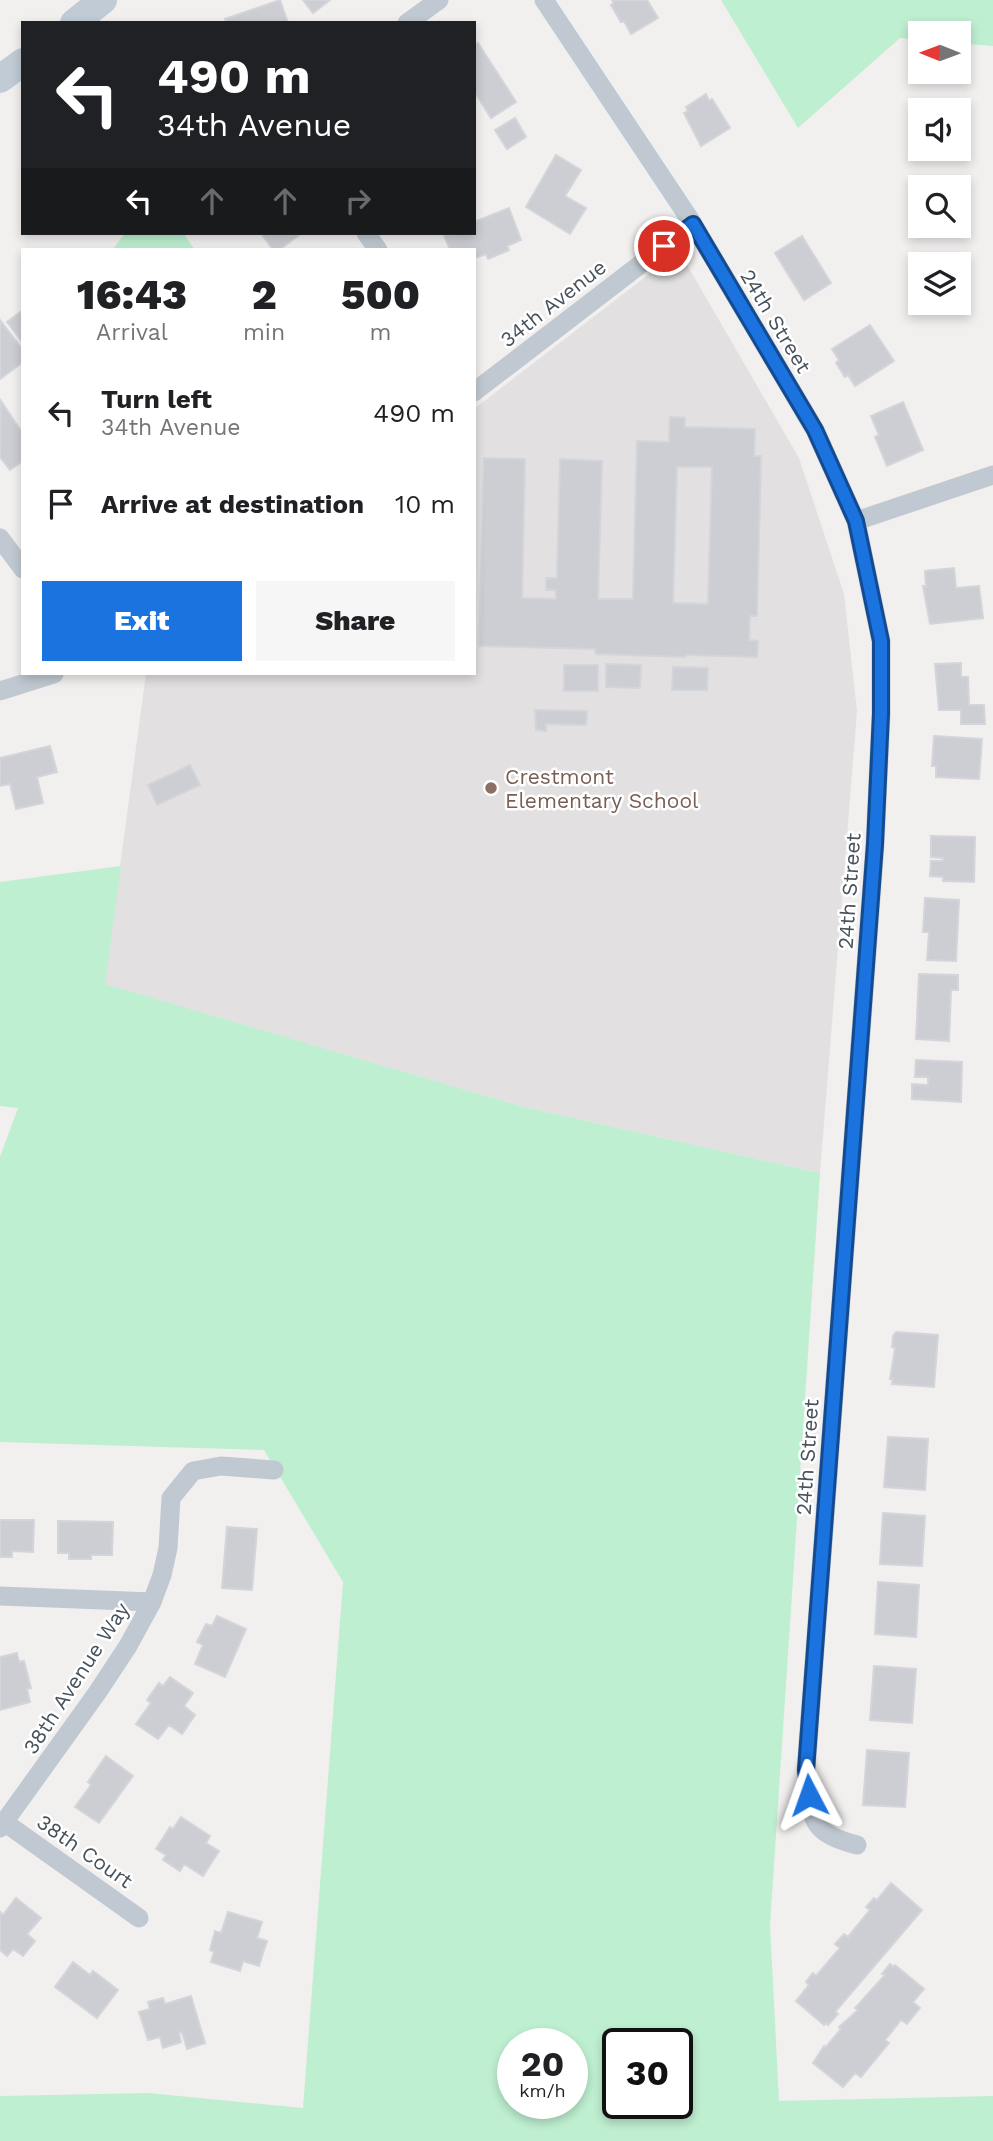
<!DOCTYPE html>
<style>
body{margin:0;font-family:"Work Sans",sans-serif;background:#f6f6f6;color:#202124;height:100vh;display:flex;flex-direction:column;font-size:26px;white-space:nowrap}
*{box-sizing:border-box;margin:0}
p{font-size:23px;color:#757577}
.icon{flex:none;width:38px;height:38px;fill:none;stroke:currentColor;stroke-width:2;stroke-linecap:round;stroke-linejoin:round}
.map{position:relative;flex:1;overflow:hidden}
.sheet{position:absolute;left:21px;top:248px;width:455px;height:427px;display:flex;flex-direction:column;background:#fff;border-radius:0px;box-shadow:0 4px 10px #0003}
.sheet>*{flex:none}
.guide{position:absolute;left:21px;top:21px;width:455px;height:214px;border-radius:0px;box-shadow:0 4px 10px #0003;background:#202124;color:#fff;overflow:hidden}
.needle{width:46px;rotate:271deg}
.fabs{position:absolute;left:908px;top:21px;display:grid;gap:14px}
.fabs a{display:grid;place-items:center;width:63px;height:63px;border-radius:0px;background:#fff;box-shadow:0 4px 10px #0003;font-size:35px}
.speed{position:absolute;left:497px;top:2028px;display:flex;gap:14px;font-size:35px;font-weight:700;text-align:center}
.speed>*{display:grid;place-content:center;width:91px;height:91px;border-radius:50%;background:#fff;box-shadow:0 4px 10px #0003;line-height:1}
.speed small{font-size:18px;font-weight:400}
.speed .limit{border:4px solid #111;border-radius:10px;background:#fff;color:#111}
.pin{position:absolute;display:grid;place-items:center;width:60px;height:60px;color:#fff;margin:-30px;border:4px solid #fff;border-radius:50%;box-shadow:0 2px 7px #0007}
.me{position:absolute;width:77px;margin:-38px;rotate:356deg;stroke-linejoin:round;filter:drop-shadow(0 0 5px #0008)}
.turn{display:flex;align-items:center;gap:24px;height:147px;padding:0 21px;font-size:32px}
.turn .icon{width:91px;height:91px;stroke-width:2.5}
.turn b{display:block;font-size:49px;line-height:60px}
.lanes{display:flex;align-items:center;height:66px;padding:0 21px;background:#0003;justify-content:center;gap:35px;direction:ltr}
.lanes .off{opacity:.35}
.eta{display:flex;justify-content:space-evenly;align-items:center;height:119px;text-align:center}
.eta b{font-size:42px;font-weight:800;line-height:49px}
.action{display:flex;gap:14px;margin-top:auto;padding:14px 21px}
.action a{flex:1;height:80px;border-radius:0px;background:#1b73e0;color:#fff;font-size:28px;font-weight:800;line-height:80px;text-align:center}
.action a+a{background:#f6f6f6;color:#202124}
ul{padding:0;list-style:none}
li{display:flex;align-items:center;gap:21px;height:91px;padding:0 21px}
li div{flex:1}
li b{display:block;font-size:26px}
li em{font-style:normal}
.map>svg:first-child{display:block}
</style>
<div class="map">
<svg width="993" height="2141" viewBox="0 0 993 2141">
<rect width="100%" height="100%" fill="#f2efef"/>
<path fill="#e2e0e1" d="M 679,251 L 799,458 L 844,594 L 857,711 L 820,1173 L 524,1107 L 104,984 L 146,674 L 474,674 L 474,409 Z"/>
<path fill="#beefd0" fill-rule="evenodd" d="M 721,0 L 993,0 L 993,46 L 959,43 L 959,33 L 920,33 L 920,40 L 900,38 L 798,128 Z
M 125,233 L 183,233 L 195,250 L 115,250 L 114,248 Z
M 121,866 L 105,984 L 524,1107 L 820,1173 L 770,1925 L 779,2101 L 993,2096 L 993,2141 L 0,2141 L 0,2096 L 148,2093 L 303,2108 L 343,1582 L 264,1450 L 0,1442 L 0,1157 L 18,1108 L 0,1106 L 0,882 ZM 513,2044 L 572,2044 L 572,2104 L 513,2104 ZM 618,2044 L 677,2044 L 677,2104 L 618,2104 Z"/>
<path fill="#ccced4" stroke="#d3d5da" stroke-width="2" fill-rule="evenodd" d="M 280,0 L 288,23 L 226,23 L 225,19 Z
M 303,0 L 330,0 L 313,13 Z
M 612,0 L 647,0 L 658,18 L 631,34 L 624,21 L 621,22 L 611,5 L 614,3 Z
M 478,43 L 516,102 L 491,118 L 476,94 L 474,96 L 474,45 Z
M 706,94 L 709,101 L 712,99 L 730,128 L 701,146 L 684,113 L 688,111 L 686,107 Z
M 515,118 L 526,137 L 507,149 L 495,130 Z
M 556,155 L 581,170 L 565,196 L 586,208 L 570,234 L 526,207 Z
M 509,208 L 521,240 L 507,246 L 509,250 L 488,259 L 486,254 L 474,258 L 474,250 L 450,250 L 444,235 L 474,233 L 474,222 Z
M 261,233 L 297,233 L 299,235 L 279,250 L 273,250 Z
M 802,236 L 831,283 L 804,300 L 775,253 Z
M 23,310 L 23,343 L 7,322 Z
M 0,320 L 23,350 L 23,362 L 0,379 Z
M 870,325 L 894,361 L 855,386 L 848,375 L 845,377 L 836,363 L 839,360 L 832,349 Z
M 1,401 L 23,434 L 23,461 L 10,470 L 0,457 Z
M 903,402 L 923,450 L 887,466 L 875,437 L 879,435 L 871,416 Z
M 670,417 L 685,418 L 685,427 L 755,429 L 754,456 L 761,456 L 757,616 L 750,616 L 749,640 L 758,641 L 757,657 L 687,655 L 685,657 L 596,654 L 595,649 L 479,646 L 484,458 L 525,459 L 522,598 L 556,599 L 556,590 L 546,590 L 546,578 L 557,578 L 560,459 L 602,461 L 598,599 L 633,599 L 637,441 L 669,442 ZM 677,467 L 712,467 L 708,604 L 673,603 Z
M 954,568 L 956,588 L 979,586 L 983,618 L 930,624 L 923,586 L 926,586 L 925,571 Z
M 961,663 L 961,677 L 968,677 L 969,705 L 984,705 L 985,724 L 961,724 L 961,710 L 939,710 L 935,664 Z
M 606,664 L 641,665 L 640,688 L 606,687 Z
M 564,665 L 598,665 L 598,691 L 564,691 Z
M 673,667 L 708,668 L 707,690 L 672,690 Z
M 535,710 L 587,711 L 586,725 L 546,724 L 546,731 L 536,730 Z
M 934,736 L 982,739 L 979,779 L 936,777 L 936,766 L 932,766 Z
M 50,746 L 57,772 L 37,777 L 43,803 L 16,809 L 10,784 L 0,786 L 0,758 Z
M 190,765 L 200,785 L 157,805 L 148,785 Z
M 931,836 L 975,837 L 974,882 L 943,881 L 943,877 L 930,876 L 931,861 L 943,861 L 943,858 L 931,857 Z
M 925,898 L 959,900 L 956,961 L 927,960 L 929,932 L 923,932 Z
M 919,974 L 958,975 L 958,990 L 951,990 L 949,1041 L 916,1039 Z
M 916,1060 L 962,1062 L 961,1102 L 912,1099 L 912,1084 L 928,1085 L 928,1077 L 915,1077 Z
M 896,1332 L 938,1335 L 934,1387 L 892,1384 L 893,1379 L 890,1379 L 895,1348 L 892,1347 L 893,1336 Z
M 888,1437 L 928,1439 L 925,1490 L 884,1487 Z
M 883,1513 L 925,1516 L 922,1566 L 880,1564 Z
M 0,1520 L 34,1520 L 33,1552 L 12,1551 L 12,1557 L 0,1557 Z
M 58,1521 L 113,1522 L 112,1555 L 91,1555 L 91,1559 L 69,1559 L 69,1553 L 58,1553 Z
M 227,1527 L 257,1529 L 252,1590 L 222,1588 Z
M 878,1582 L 919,1585 L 916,1637 L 875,1634 Z
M 217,1616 L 246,1629 L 225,1677 L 195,1664 L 203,1645 L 197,1642 L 206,1624 L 212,1626 Z
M 17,1653 L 19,1662 L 24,1661 L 31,1688 L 27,1689 L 30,1702 L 0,1710 L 0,1657 Z
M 874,1666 L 916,1669 L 912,1723 L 870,1720 Z
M 170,1677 L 193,1693 L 184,1706 L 195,1715 L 182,1734 L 169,1725 L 158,1739 L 136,1724 L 151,1703 L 147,1700 L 159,1683 L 163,1686 Z
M 867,1750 L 909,1753 L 905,1807 L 863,1805 Z
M 106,1756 L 133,1776 L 99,1823 L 75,1807 L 91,1785 L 88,1782 Z
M 181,1817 L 210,1836 L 206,1843 L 219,1851 L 203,1876 L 184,1864 L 180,1871 L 163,1860 L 166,1855 L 156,1849 L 170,1827 L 173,1829 Z
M 891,1883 L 922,1910 L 835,2012 L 838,2014 L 828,2025 L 826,2023 L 824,2025 L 796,2001 L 809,1985 L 806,1982 L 813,1973 L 816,1976 L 840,1948 L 835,1944 L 844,1934 L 848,1937 L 870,1910 L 866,1907 L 874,1898 L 877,1900 Z
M 16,1898 L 41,1918 L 27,1934 L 35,1941 L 23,1956 L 13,1949 L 7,1956 L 0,1950 L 0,1912 L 3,1915 Z
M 228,1912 L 262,1922 L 257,1938 L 267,1941 L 259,1966 L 243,1961 L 240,1971 L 211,1962 L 214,1952 L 210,1950 L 215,1931 L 221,1933 Z
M 73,1962 L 90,1975 L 93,1971 L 118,1990 L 97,2018 L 55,1987 Z
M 890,1964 L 893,1967 L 895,1965 L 924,1989 L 913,2002 L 920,2008 L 907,2024 L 901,2020 L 885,2040 L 889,2043 L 861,2077 L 855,2073 L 843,2087 L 813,2063 L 824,2046 L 825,2048 L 841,2029 L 839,2027 L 858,2010 L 855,2008 L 885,1975 L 882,1974 Z
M 191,1996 L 205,2043 L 187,2049 L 182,2032 L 179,2033 L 181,2042 L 163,2048 L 160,2037 L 148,2040 L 139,2012 L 150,2009 L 148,2002 L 163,1998 L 165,2004 Z"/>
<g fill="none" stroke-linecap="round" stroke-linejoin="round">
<path stroke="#c0c9d1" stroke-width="19" d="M 544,0 L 693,224 L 815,430 L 856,521 L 881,641 L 881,714 L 875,844 L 806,1770 C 812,1816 806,1832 857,1845
M 407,23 L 439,0
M 366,233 L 378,250
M 474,392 L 693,224
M 856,521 L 993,475
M 0,538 L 23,569
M 0,691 L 54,674
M 0,1596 L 152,1602
M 4,1822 L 139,1918
M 0,1828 L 97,1693 L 128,1646 L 152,1602 L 162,1575 L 168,1548 L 171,1498 L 193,1471 L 221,1466 L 274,1470"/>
<path stroke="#c0cbd6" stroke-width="28" d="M 74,23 L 103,0
M 0,79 L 23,62"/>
</g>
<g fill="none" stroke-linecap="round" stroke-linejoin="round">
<defs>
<path id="route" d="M 664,246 L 693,224 L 815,430 L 856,521 L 881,641 L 881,714 L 875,844 L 806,1770 L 809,1795"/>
</defs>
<use href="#route" stroke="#124b92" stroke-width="18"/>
<use href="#route" stroke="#1b73e0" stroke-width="12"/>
</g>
<circle fill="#8d6e63" stroke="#fff" stroke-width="2.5" cx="491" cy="788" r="7"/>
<g text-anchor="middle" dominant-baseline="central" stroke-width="5" stroke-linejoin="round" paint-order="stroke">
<g font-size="21" fill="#47525c" stroke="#fff">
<text transform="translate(553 303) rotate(-38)">34th Avenue</text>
<text transform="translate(776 321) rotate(59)">24th Street</text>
<text transform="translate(849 891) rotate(-86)">24th Street</text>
<text transform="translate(807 1457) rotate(-86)">24th Street</text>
<text transform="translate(76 1678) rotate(-57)">38th Avenue Way</text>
<text transform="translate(85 1851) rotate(35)">38th Court</text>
</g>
<g font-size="21" fill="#785e54" stroke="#fff" text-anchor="start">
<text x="505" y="776">Crestmont<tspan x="505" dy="24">Elementary School</tspan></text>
</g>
</g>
</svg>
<div class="fabs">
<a><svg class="needle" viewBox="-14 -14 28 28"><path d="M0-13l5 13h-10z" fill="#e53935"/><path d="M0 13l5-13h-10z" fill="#757577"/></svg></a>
<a><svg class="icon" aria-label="sound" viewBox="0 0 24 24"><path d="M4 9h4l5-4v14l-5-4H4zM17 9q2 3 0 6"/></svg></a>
<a><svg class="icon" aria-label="search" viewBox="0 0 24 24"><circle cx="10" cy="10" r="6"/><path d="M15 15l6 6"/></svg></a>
<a><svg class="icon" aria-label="layers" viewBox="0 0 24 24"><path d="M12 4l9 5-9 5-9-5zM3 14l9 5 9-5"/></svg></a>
</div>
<div class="speed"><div>20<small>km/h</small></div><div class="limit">30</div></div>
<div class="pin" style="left:664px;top:246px;background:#d93025"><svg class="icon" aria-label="arrive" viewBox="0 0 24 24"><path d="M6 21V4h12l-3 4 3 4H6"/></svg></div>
<svg class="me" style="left:809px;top:1795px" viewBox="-20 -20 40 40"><path d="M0-17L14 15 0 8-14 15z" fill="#1b73e0" stroke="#fff" stroke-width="4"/></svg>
<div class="guide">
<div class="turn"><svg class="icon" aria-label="left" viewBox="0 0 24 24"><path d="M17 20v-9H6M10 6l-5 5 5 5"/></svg><div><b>490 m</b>34th Avenue</div></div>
<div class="lanes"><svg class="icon" aria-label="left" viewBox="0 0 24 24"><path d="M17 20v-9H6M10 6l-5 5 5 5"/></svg><svg class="icon off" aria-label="ahead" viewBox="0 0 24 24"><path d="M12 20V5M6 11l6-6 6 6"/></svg><svg class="icon off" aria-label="ahead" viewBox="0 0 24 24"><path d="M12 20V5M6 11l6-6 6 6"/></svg><svg class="icon off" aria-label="right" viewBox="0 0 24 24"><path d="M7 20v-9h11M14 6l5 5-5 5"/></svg></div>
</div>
<section class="sheet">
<div class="eta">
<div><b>16:43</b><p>Arrival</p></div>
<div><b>2</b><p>min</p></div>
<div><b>500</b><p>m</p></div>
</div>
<ul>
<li><svg class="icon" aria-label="left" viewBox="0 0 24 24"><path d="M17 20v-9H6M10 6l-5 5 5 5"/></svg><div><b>Turn left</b><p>34th Avenue</p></div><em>490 m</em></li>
<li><svg class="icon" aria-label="arrive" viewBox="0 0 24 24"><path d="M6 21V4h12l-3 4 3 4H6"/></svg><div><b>Arrive at destination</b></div><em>10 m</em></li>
</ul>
<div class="action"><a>Exit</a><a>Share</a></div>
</section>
</div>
